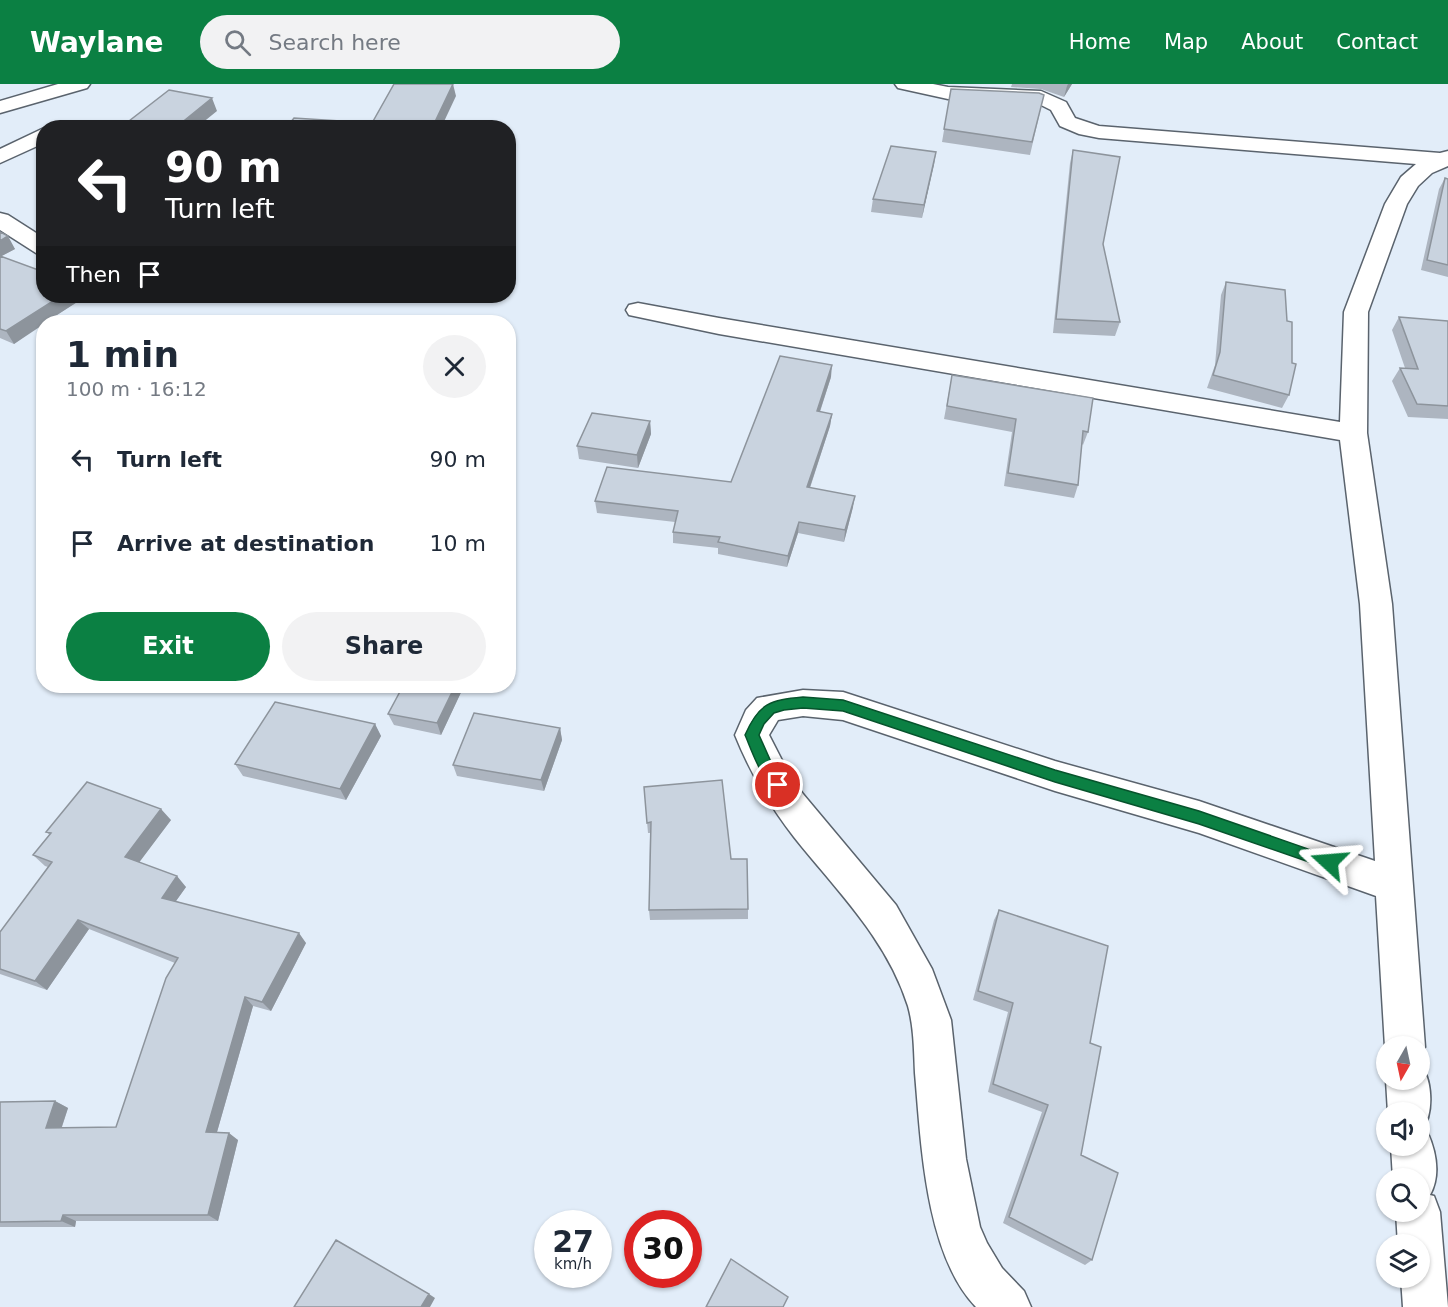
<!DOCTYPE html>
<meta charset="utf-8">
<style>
body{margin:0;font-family:"DejaVu Sans",sans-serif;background:#f2f2f3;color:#1f2937;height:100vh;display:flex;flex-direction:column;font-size:22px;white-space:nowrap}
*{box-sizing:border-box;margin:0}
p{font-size:20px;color:#747a83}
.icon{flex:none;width:33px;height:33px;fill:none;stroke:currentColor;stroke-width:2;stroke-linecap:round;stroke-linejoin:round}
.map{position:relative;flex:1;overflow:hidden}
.details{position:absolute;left:36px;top:231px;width:480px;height:378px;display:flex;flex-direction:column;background:#fff;border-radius:24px;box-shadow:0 2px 4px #0004}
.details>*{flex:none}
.banner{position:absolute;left:36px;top:36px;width:480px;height:183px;border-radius:24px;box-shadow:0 2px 4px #0004;background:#202124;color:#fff;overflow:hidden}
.needle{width:39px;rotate:189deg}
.tools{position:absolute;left:1376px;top:952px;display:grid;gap:12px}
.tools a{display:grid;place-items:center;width:54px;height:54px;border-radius:50%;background:#fff;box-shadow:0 2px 4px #0004;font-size:30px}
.speed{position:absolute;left:534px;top:1126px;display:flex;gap:12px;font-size:30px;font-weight:700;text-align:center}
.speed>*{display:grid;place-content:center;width:78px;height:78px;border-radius:50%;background:#fff;box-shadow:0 2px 4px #0004;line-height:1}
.speed small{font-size:15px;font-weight:400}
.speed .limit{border:9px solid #d22;background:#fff;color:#111}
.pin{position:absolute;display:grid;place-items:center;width:51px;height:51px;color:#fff;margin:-26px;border:3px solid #fff;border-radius:50%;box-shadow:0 2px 6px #0007}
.me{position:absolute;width:66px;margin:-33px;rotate:289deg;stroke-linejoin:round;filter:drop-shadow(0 0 4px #0008)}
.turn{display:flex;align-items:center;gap:21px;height:126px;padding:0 30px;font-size:27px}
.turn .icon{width:78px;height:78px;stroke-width:2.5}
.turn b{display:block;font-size:42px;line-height:51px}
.then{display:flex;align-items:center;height:57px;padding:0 30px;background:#0003;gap:12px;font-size:22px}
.round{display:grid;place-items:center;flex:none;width:63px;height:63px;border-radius:32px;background:#f2f2f3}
.headline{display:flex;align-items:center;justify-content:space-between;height:102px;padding:0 30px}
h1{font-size:36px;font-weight:600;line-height:45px}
.button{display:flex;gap:12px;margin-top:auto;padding:12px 30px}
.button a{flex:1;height:69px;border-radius:36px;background:#0b8043;color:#fff;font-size:24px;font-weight:600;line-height:69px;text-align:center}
.button a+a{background:#f2f2f3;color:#1f2937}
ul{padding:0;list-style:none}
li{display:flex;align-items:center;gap:18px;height:84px;padding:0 30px}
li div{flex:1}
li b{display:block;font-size:22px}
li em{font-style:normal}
header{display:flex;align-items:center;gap:36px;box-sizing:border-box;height:84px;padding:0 30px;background:#0b8043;color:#fff}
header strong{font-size:28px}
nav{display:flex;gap:33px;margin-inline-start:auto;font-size:21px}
.search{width:420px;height:54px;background:#f2f2f3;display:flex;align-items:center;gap:15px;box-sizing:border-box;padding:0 21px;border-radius:33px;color:#747a83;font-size:22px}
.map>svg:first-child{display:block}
</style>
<header>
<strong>Waylane</strong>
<div class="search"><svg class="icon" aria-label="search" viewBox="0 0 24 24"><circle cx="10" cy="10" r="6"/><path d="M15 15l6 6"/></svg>Search here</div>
<nav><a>Home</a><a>Map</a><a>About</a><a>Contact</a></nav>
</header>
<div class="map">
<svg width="1448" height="1223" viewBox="0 0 1448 1223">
<rect width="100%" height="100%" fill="#e2edf9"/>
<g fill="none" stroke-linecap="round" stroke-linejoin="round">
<defs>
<path id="minor" d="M 58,0 L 90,0 L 87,4 L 0,29 L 0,17 Z
M 895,0 L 933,0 L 948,3 L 1041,7 L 1066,18 L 1075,34 L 1099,42 L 1440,69 L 1448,67 L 1448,82 L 1432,89 L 1418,102 L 1407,120 L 1368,228 L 1367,349 L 1392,520 L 1425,963 L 1419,977 L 1419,963 L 1386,963 L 1386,966 L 1385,963 L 1376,812 L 1199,749 L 1055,707 L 843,636 L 803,632 L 778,636 L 769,651 L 788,688 L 803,710 L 896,821 L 932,885 L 951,936 L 966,1075 L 980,1143 L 987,1159 L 1002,1184 L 1024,1207 L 1031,1223 L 976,1223 C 925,1170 921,1058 915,989 C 914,967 914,943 908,922 C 887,855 836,806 794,753 C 769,721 750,688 735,651 L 746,626 L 757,614 L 803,606 L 843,608 L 1055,677 L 1199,717 L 1375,777 L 1360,520 L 1340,356 L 719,250 L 629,231 L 626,226 L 629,221 L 638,219 L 719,234 L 1340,338 L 1344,228 L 1385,120 L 1401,93 L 1416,80 L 1099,54 L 1079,50 L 1060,42 L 1051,26 L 1037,19 L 948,15 L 898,4 Z
M 44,44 L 44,59 L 0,79 L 0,65 Z
M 0,129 L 8,131 L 44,154 L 44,171 L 36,169 L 0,146 Z
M 1419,980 C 1433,993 1434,1031 1422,1045 L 1427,1047 C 1436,1067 1441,1091 1430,1111 L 1434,1112 L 1440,1128 L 1448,1223 L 1403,1223 L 1401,1194 L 1419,1194 L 1419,1161 L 1398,1161 L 1396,1128 L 1419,1128 L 1419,1095 L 1393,1095 L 1391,1062 L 1419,1062 L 1419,1029 L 1388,1029 L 1386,996 L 1419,996 Z"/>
</defs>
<use href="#minor" stroke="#5a636d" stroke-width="3"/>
<use href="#minor" fill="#fff" fill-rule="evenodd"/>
</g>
<path fill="#adb5c0" d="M 1012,0 L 1072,0 L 1064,13 L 1041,5 L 1011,3 Z
M 951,5 L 1044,11 L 1030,71 L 942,58 Z
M 1073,66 L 1103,160 L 1120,238 L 1115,252 L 1053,249 L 1070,79 Z
M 936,68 L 922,134 L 871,128 L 873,115 Z
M 1445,94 L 1448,95 L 1448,193 L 1421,186 L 1439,105 Z
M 0,148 L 15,165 L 1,172 L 44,212 L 85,212 L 85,213 L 46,238 L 44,238 L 14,260 L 0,254 Z
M 1226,198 L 1289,311 L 1282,324 L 1207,304 L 1215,281 L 1221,211 Z
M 348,212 L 378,212 L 374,217 Z
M 1399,233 L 1448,237 L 1448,335 L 1408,333 L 1392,297 L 1400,284 L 1405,284 L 1392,246 Z
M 952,291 L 1088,348 L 1083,361 L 1082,360 L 1078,401 L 1074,414 L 1004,402 L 1012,348 L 944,335 Z
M 831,293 L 820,328 L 832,330 L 830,342 L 810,404 L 853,423 L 844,458 L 798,449 L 787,483 L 718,470 L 718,464 L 673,459 L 673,448 L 675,438 L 597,429 L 595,417 L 731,398 Z
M 650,337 L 651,350 L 638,384 L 579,375 L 577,362 Z
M 464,602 L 441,651 L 394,641 L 388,630 Z
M 375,640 L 381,652 L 346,716 L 243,692 L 235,680 Z
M 560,644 L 562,656 L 544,707 L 457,692 L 453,681 Z
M 644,703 L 731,775 L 748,825 L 748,835 L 650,836 L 649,826 L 650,749 L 648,749 Z
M 171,736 L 139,778 L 186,803 L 176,817 L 306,859 L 271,927 L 253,922 L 217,1048 L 238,1056 L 218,1137 L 76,1137 L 75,1143 L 0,1143 L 0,1018 L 55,1017 L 68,1024 L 62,1043 L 116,1043 L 175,879 L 89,845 L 47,906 L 0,890 L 0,848 L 48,783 L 45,782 L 33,771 L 50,751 L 46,748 Z
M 999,826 L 1090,959 L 1081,1071 L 1092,1176 L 1085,1181 L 1003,1139 L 1042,1028 L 988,1008 L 1008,928 L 973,916 L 994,836 Z"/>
<path fill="#8d949c" d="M 453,0 L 456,12 L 441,44 L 432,44 Z
M 1068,0 L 1072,0 L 1064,13 L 1067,2 Z
M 212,14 L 217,27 L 196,44 L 175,44 Z
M 936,68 L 934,81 L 922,134 L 924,121 Z
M 8,152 L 15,165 L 0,173 L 0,157 Z
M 61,212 L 85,212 L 85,213 L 46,238 L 44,238 L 44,240 L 14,260 L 6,247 Z
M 372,212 L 378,212 L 374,217 Z
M 832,281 L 831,293 L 816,339 L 817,327 Z
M 832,330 L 830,342 L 806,415 L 807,403 Z
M 650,337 L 651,350 L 638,384 L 637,371 Z
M 855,412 L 853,423 L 844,458 L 845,446 Z
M 799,438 L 798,449 L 787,483 L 788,472 Z
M 455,602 L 464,602 L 441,651 L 437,639 Z
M 375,640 L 381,652 L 346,716 L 340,705 Z
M 560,644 L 562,656 L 544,707 L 541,696 Z
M 161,725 L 171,736 L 135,784 L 125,773 Z
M 177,792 L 186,803 L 171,824 L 162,814 Z
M 78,836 L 89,845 L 47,906 L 35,897 Z
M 299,849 L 306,859 L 271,927 L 262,918 Z
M 245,913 L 253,922 L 215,1055 L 206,1048 Z
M 55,1017 L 68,1024 L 59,1051 L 46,1044 Z
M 229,1049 L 238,1056 L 218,1137 L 208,1131 Z
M 63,1131 L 76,1137 L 75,1143 L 61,1137 Z
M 429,1210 L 435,1214 L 430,1223 L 421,1223 Z"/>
<path fill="#c9d3df" stroke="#8d949c" stroke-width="1.5" d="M 394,0 L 453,0 L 432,44 L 286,44 L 294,34 L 372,39 Z
M 951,5 L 1039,9 L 1044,11 L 1032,58 L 944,45 Z
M 169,6 L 212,14 L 175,44 L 120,44 Z
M 891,62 L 936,68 L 924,121 L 873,115 Z
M 1073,66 L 1120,73 L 1103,160 L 1120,238 L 1056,235 Z
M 1445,94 L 1448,95 L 1448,181 L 1427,176 Z
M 0,148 L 8,152 L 0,157 Z
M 0,172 L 44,188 L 44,212 L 61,212 L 6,247 L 0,245 Z
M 1226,198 L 1285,206 L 1287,237 L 1292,238 L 1292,279 L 1296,280 L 1289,311 L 1213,291 L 1220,268 Z
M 1399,233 L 1448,237 L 1448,322 L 1417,320 L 1400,284 L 1418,285 Z
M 780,272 L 832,281 L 817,327 L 832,330 L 807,403 L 855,412 L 845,446 L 799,438 L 788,472 L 718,458 L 720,453 L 673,448 L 678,427 L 595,417 L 607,383 L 731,398 Z
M 952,291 L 1093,314 L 1088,348 L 1083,347 L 1078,401 L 1008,389 L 1016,335 L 947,322 Z
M 592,329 L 650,337 L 637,371 L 577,362 Z
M 403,602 L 455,602 L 437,639 L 388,630 Z
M 275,618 L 375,640 L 340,705 L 235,680 Z
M 474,629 L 560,644 L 541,696 L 453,681 Z
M 722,696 L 731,775 L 747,775 L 748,825 L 649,826 L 651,738 L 647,739 L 644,703 Z
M 87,698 L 161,725 L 125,773 L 177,792 L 162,814 L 299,849 L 262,918 L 245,913 L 206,1048 L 229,1049 L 208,1131 L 63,1131 L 61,1137 L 0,1138 L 0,1018 L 55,1017 L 46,1044 L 116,1043 L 166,894 L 178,874 L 78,836 L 35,897 L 0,885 L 0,848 L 52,778 L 33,771 L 51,749 L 46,748 Z
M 999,826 L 1108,862 L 1090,959 L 1101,963 L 1081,1071 L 1118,1089 L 1092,1176 L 1009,1133 L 1048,1021 L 993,1000 L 1013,919 L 978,907 Z
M 336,1156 L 429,1210 L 421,1223 L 294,1223 Z
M 731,1175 L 788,1213 L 783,1223 L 706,1223 Z"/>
<path fill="#0b8043" stroke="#07532c" stroke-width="1.5" d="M 803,613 L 843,616 L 1055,686 L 1199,727 L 1334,774 L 1336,778 L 1334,783 L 1329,785 L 1199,740 L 1055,698 L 843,627 L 803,624 L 784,626 L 774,629 L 764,640 L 759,651 L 772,680 L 785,701 L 783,705 C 766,711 751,664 745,651 C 759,619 770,616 803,613 Z"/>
</svg>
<div class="tools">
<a><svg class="needle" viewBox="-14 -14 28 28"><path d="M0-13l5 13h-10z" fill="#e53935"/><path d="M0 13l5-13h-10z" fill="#747a83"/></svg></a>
<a><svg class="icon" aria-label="sound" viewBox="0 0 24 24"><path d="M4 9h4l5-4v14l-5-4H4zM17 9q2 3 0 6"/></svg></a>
<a><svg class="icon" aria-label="search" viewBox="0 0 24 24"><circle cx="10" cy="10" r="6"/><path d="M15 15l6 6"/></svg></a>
<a><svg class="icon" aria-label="layers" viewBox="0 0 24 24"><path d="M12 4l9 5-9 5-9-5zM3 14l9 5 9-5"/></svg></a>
</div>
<div class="speed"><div>27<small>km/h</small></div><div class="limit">30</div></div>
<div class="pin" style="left:778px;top:701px;background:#d93025"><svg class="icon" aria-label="arrive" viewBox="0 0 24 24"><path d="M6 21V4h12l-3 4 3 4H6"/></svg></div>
<svg class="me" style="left:1329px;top:778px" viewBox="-20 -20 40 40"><path d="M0-17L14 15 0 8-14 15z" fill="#0b8043" stroke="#fff" stroke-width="4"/></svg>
<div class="banner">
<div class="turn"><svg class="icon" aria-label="left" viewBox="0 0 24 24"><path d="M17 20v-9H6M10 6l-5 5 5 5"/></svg><div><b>90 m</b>Turn left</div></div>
<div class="then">Then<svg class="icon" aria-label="arrive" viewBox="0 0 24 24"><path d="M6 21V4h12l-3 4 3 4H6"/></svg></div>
</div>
<section class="details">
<div class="headline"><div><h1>1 min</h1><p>100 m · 16:12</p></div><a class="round"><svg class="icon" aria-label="close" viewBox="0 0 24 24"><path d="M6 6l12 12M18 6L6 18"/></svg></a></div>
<ul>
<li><svg class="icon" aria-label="left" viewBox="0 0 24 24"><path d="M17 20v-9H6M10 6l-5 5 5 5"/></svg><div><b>Turn left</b></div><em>90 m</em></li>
<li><svg class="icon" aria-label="arrive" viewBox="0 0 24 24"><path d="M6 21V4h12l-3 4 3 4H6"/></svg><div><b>Arrive at destination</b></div><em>10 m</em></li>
</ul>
<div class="button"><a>Exit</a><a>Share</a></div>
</section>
</div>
